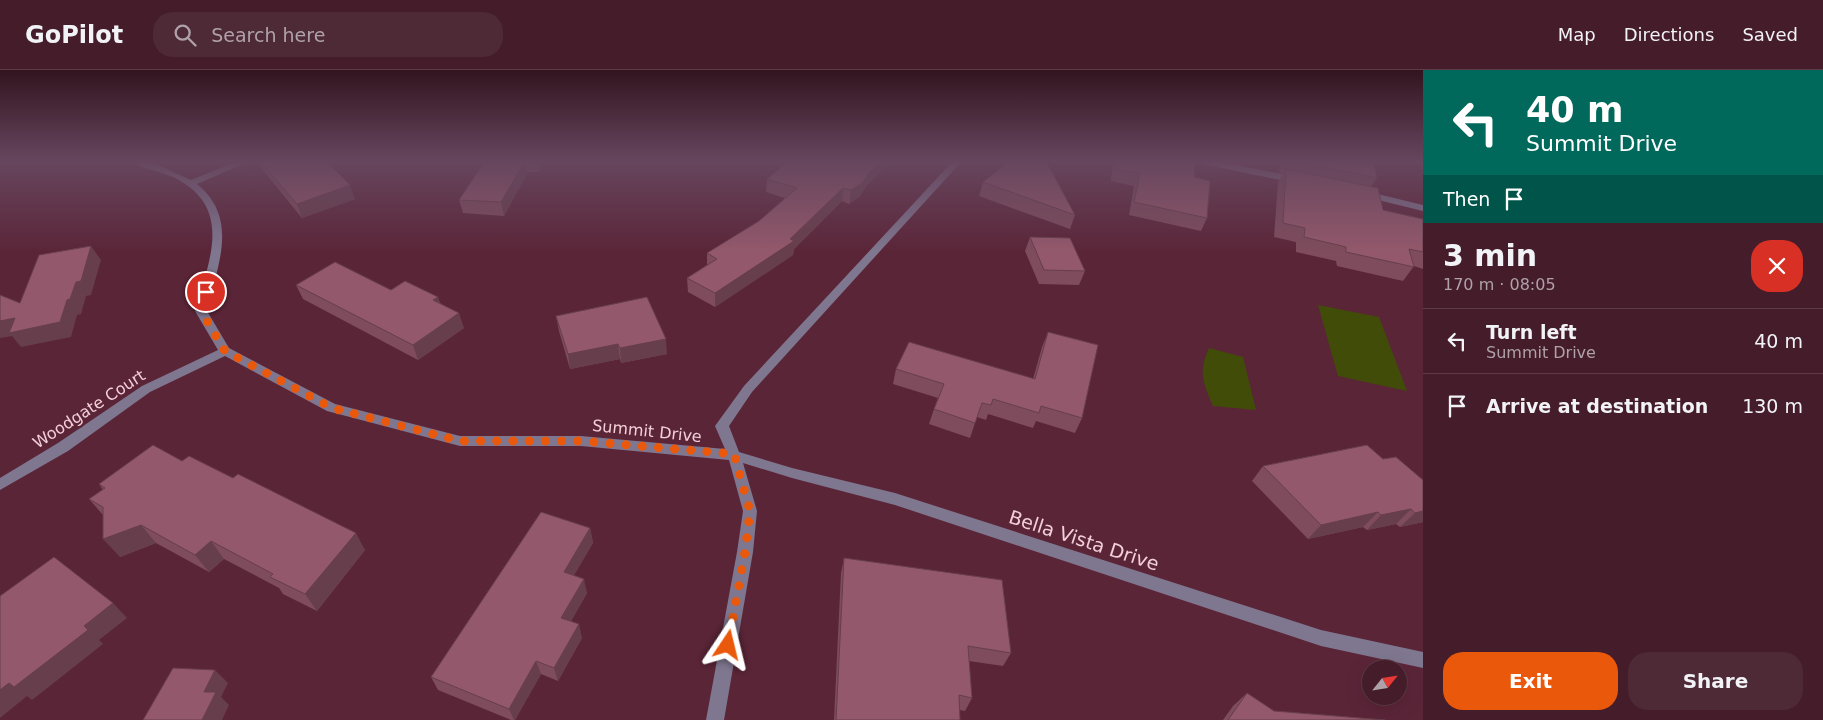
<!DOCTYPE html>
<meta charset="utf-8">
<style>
body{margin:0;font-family:"DejaVu Sans",sans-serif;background:#4e2936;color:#f1f3f6;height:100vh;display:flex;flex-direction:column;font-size:19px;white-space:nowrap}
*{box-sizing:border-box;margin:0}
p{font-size:16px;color:#afa1a8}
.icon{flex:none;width:28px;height:28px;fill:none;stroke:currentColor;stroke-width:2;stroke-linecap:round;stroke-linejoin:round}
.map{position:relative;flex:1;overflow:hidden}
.sheet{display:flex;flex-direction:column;background:#441c2a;width:400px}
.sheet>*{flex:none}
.top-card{background:#00695c;color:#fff;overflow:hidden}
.needle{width:32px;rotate:60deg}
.controls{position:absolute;left:1362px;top:590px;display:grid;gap:10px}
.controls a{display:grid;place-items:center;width:45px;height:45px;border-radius:50%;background:#441c2a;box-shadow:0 5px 20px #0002,0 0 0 1px #5c3a47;font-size:25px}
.pin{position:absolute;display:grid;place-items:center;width:42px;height:42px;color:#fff;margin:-21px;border:2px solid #fff;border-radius:50%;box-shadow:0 1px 5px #0007}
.me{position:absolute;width:55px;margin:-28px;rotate:10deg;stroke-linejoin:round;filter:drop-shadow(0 0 4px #0008)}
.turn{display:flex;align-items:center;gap:18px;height:105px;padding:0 20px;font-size:22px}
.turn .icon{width:65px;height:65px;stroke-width:2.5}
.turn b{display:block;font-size:35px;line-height:42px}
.then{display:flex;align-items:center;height:48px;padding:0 20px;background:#0003;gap:10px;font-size:19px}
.round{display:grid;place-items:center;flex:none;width:52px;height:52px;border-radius:20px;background:#4e2936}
.headline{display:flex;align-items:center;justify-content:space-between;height:85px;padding:0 20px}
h1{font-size:30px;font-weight:800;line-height:38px}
.button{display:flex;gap:10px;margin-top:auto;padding:10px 20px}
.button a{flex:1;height:58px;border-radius:20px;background:#ea580c;color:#fff;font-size:20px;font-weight:800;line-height:58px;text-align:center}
.button a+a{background:#4e2936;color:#f1f3f6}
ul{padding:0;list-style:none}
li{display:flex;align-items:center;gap:15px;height:65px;padding:0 20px;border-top:1px solid #5c3a47}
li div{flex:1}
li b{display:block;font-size:19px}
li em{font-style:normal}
header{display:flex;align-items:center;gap:30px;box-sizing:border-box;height:70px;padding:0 25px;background:#441c2a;border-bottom:1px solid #5c3a47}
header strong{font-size:24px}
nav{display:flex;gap:28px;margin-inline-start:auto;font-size:18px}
.search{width:350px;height:45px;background:#4e2936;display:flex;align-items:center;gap:12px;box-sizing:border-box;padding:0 18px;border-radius:20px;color:#afa1a8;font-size:19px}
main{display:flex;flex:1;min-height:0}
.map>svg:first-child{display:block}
</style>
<header>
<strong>GoPilot</strong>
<div class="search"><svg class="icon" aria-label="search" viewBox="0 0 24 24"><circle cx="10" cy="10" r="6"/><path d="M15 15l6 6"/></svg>Search here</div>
<nav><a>Map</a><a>Directions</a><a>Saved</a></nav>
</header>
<main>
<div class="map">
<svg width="1423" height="650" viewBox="0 0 1423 650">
<rect width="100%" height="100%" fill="#5b2538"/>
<path fill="#404c08" d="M 1318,235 L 1379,247 L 1407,321 L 1338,306 Z
M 1209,278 L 1243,287 L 1256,340 L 1213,336 C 1203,313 1198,302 1209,278 Z"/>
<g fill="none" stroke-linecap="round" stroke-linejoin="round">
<path fill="#7f778f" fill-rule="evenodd" d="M 132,91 L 153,93 L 191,110 L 238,91 L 250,91 L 197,114 C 240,149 217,196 207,241 L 229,278 L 335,334 L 460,366 L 581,366 L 725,379 L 715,356 L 744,316 L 953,91 L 962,91 L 752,322 L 729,356 L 739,382 L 792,398 L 895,423 L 1321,560 L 1423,582 L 1423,598 L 1321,576 L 895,435 L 792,408 L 743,393 L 757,441 L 753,482 L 724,650 L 706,650 L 737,482 L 743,441 L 729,390 L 581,376 L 460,376 L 327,341 L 225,286 L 150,322 L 68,381 L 0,420 L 0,408 L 58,373 L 142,316 L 218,280 L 195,241 C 209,191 234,138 175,108 C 162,101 142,100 132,91 Z
M 1198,91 L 1215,91 L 1296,107 L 1300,110 L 1296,113 L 1202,94 Z
M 1365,121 L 1423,135 L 1423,141 L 1362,126 L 1362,122 Z"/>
</g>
<path fill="#7e4c5c" d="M 258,91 L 326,91 L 355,129 L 302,148 L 262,99 Z
M 485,91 L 546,91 L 539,102 L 528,102 L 504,146 L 463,143 L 459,130 Z
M 1113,91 L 1195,91 L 1194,107 L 1207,148 L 1201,161 L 1129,145 L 1134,116 L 1111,111 Z
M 1280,91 L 1373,91 L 1377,108 L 1371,116 L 1383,140 L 1423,149 L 1423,199 L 1414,196 L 1403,211 L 1337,196 L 1336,191 L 1296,182 L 1296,172 L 1274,167 L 1278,112 L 1283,104 L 1279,103 Z
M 1420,91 L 1423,91 L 1423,102 Z
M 890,93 L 866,116 L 860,126 L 849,134 L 842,131 L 794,179 L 793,185 L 715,237 L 688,222 L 687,208 L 707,195 L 707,183 L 759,151 L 785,128 L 766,122 L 767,109 Z
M 983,112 L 1075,145 L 1070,159 L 979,126 Z
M 1030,167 L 1085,201 L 1079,215 L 1039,214 L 1025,181 Z
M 296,215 L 391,220 L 438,227 L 440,233 L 464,258 L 418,290 L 303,229 Z
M 556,246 L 667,284 L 621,293 L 620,289 L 570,299 L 559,261 Z
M 1048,262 L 1082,348 L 1075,363 L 1036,351 L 1033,358 L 988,344 L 986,350 L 977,347 L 970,368 L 929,354 L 934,339 L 938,328 L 893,314 L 896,299 L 1033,309 L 1042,277 Z
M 1367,375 L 1423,452 L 1400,457 L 1396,454 L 1367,460 L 1363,457 L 1308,469 L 1252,411 L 1263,396 Z
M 182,391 L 365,480 L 317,541 L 283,524 L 279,518 L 224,489 L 209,502 L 156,473 L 120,487 L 103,445 L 89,429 L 103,420 L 99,414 Z
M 590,458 L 593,473 L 574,505 L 587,523 L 571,551 L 582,568 L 558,611 L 541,604 L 515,650 L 511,650 L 438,620 L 431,607 Z
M 844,488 L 1011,583 L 1003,596 L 969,591 L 972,628 L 965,641 L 960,640 L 960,650 L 834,650 L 841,503 Z
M 1247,623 L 1274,641 L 1385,650 L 1223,650 L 1233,636 Z"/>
<path fill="#673e4b" d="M 525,91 L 526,91 L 528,102 L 504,146 L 501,132 Z
M 537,91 L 546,91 L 539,102 Z
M 880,91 L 890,91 L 890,93 L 866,116 L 860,126 L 849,134 L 851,120 Z
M 350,115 L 355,129 L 302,148 L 297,134 Z
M 843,118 L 842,131 L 794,179 L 793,185 L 715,237 L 715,223 L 790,169 Z
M 91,176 L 101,190 L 91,225 L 86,226 L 81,244 L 77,245 L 71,267 L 21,277 L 12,266 L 0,268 L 0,251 L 67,230 Z
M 438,227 L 442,241 L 433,230 Z
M 459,243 L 464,258 L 418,290 L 413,275 Z
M 666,269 L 667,284 L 621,293 L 620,278 Z
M 618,274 L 620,289 L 570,299 L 568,284 Z
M 1411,439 L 1396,454 L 1367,460 L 1381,445 Z
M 1423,441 L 1423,452 L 1400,457 L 1415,443 Z
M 1378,442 L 1363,457 L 1308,469 L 1321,455 Z
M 141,455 L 156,473 L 120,487 L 103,469 Z
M 590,458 L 593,473 L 567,516 L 564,502 Z
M 356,463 L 365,480 L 317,541 L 305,524 Z
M 211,471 L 224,489 L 209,502 L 195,485 Z
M 584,509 L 587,523 L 565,562 L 561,548 Z
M 113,533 L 127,548 L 99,570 L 103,574 L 32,630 L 27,626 L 0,648 L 0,620 Z
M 579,554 L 582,568 L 558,611 L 554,598 Z
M 536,591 L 541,604 L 515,650 L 514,650 L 509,639 Z
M 215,600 L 228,613 L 221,627 L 229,635 L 222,650 L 202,650 L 204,622 Z"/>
<path fill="#93586b" stroke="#673e4b" d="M 260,91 L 326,91 L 350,115 L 297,134 Z
M 485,91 L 525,91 L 501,132 L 459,130 Z
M 789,91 L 880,91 L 869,103 L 862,113 L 851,120 L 843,118 L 790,169 L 794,171 L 715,223 L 687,208 L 717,189 L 707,183 L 759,151 L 797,118 L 767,109 Z
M 1010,91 L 1046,91 L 1075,145 L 983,112 Z
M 1117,91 L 1195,91 L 1194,107 L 1210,111 L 1207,148 L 1134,132 L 1140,103 L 1116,99 Z
M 1294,91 L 1373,91 L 1377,108 Z
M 1286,99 L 1378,118 L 1383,140 L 1423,149 L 1423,182 L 1409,179 L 1414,197 L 1346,182 L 1346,177 L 1304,167 L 1305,158 L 1283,153 Z
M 1030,167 L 1070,168 L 1085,201 L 1044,200 Z
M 91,176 L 81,211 L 76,212 L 70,229 L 67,230 L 60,252 L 9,263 L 15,248 L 0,251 L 0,225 L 20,233 L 39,185 Z
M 335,192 L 391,220 L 405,211 L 438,227 L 433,230 L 459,243 L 413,275 L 296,215 Z
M 647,227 L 666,269 L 620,278 L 618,274 L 568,284 L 556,246 Z
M 1048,262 L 1098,275 L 1082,348 L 1041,336 L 1039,343 L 993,329 L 991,335 L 982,333 L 975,353 L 934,339 L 944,314 L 896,299 L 909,272 L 1035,309 Z
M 153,375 L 182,391 L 189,386 L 233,408 L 238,404 L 356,463 L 305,524 L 270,507 L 273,504 L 211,471 L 195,485 L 141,455 L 103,469 L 103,437 L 89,429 L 105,418 L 99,414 Z
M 1367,375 L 1383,389 L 1396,387 L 1423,410 L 1423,441 L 1415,443 L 1411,439 L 1381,445 L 1378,442 L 1321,455 L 1263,396 Z
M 541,442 L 590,458 L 564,502 L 584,509 L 561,548 L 579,554 L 554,598 L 536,591 L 509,639 L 431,607 Z
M 54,487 L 113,533 L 84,556 L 88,560 L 14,617 L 9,613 L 0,620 L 0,526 Z
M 844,488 L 1002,510 L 1011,583 L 968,576 L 972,628 L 959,625 L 960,650 L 836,650 Z
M 173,598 L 215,600 L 204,622 L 216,622 L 202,650 L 143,650 Z
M 1247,623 L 1274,641 L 1385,650 L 1228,650 Z"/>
<linearGradient id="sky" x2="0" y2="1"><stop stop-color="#32141f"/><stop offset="0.5" stop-color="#66465e"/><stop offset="1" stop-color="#66465e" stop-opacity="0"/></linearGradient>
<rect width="1423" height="182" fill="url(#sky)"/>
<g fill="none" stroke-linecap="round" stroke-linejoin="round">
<path stroke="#ea580c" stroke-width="9" stroke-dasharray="0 16.2" d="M 206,222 L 201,241 L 225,281 L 332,338 L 460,371 L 581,371 L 734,384 L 750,441 L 745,482 L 728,575"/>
</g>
<g text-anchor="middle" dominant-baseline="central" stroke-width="5" stroke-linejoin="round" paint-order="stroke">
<g font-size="16" fill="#f2cfd9" stroke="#5b2538">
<text transform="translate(89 339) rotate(-33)">Woodgate Court</text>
<text transform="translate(647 361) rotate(6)">Summit Drive</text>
</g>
<g font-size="19" fill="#f2cfd9" stroke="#5b2538">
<text transform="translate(1084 470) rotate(18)">Bella Vista Drive</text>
</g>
</g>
</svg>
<div class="controls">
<a><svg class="needle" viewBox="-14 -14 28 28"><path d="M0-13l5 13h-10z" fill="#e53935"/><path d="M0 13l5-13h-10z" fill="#afa1a8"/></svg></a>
</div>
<div class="pin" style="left:206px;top:222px;background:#d93025"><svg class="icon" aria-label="arrive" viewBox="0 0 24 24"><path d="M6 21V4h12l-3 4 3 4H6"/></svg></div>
<svg class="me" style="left:728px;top:575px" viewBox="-20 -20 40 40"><path d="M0-17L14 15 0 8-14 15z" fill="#ea580c" stroke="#fff" stroke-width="4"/></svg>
</div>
<section class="sheet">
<div class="top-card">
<div class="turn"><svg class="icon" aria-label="left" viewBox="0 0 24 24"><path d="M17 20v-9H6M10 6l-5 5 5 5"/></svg><div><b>40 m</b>Summit Drive</div></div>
<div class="then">Then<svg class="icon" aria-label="arrive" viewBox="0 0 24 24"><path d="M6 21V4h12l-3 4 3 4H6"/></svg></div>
</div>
<div class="headline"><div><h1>3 min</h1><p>170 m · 08:05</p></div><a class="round" style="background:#d93025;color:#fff"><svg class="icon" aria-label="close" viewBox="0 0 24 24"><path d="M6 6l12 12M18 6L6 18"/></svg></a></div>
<ul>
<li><svg class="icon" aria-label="left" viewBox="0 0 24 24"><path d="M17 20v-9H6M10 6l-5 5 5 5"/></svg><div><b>Turn left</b><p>Summit Drive</p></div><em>40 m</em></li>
<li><svg class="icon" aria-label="arrive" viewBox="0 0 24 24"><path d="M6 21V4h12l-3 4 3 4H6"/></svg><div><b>Arrive at destination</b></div><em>130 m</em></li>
</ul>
<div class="button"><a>Exit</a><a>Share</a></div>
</section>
</main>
